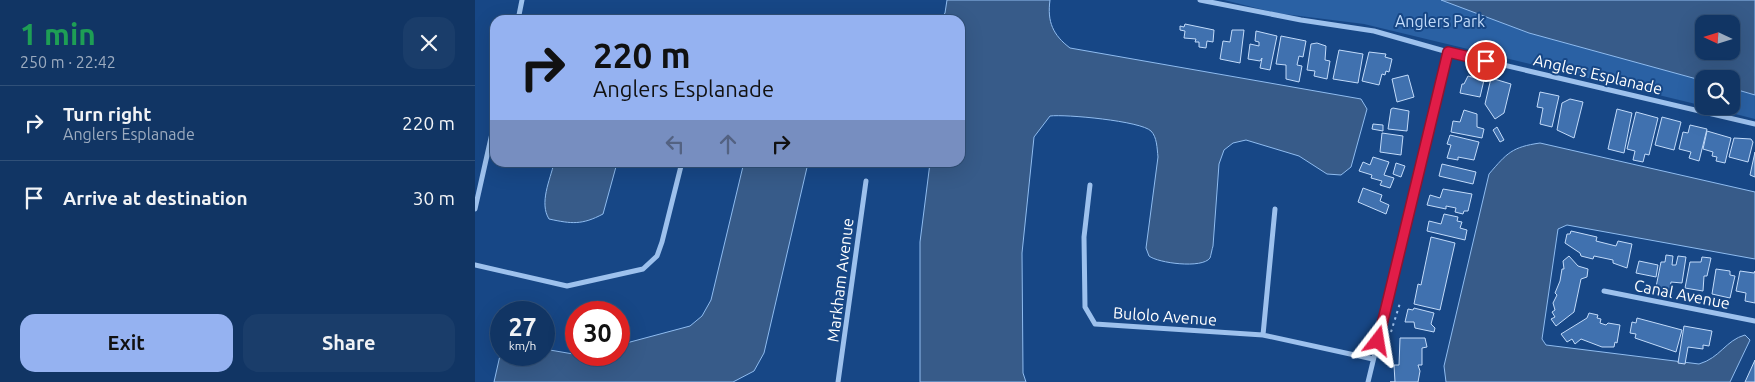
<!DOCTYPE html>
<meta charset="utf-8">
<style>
body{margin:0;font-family:Ubuntu,sans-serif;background:#1a3d6a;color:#f1f3f6;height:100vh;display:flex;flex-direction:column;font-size:19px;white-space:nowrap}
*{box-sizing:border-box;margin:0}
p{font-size:16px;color:#9cabbf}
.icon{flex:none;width:28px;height:28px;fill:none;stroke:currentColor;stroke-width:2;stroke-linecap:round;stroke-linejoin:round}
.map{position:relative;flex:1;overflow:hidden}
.side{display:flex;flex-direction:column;background:#113564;width:475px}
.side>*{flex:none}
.guide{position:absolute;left:15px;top:15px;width:475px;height:152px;border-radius:15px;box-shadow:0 5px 20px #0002,0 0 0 1px #305078;background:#95b2f1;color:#111;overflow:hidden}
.needle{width:32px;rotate:274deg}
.buttons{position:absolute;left:1220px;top:15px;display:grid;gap:10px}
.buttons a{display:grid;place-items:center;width:45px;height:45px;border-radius:10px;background:#113564;box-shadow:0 5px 20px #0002,0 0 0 1px #305078;font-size:25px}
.speed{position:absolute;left:15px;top:301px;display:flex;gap:10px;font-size:25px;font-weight:700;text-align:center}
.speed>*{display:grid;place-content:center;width:65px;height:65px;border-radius:50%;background:#113564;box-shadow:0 5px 20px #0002,0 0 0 1px #305078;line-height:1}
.speed small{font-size:12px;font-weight:400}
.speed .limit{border:8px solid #d22;background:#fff;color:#111}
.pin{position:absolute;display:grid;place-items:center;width:42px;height:42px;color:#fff;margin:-21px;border:2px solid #fff;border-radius:50%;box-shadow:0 1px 5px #0007}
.me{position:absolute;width:55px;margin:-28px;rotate:14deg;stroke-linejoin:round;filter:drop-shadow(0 0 4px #0008)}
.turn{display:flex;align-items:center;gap:18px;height:105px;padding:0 20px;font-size:22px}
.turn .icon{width:65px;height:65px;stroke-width:2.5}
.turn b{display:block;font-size:35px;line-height:42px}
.lanes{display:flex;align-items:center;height:48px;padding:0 20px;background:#0003;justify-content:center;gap:25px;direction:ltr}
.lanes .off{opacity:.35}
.round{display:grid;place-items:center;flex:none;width:52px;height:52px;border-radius:15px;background:#1a3d6a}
.overview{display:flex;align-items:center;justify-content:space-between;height:85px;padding:0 20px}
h1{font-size:30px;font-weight:700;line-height:38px;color:#1e9e55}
.cta{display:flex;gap:10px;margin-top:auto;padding:10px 20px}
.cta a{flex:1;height:58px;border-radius:15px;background:#95b2f1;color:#111;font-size:20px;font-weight:700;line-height:58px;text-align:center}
.cta a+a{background:#1a3d6a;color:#f1f3f6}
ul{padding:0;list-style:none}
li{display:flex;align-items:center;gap:15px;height:75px;padding:0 20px;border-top:1px solid #305078}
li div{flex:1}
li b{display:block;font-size:19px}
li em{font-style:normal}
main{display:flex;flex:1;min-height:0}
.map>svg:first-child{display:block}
</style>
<main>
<section class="side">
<div class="overview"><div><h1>1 min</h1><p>250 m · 22:42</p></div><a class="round"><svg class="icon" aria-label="close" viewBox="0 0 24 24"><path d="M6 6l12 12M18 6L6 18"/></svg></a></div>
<ul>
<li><svg class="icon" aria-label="right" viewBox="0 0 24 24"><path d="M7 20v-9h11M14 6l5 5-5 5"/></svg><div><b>Turn right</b><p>Anglers Esplanade</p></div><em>220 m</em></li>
<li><svg class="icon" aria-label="arrive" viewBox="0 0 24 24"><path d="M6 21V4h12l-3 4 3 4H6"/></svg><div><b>Arrive at destination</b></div><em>30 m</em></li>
</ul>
<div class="cta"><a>Exit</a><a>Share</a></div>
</section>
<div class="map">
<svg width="1280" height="382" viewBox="0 0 1280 382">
<rect width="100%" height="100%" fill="#174786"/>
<path fill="#2a61a4" d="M 749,0 L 966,0 L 1054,33 L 1229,81 L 1229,106 L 889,24 L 801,13 Z
M 1256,88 L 1280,95 L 1280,119 L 1229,106 L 1256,106 Z"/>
<path fill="#375b89" stroke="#8fbcf0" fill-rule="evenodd" d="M 472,0 L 575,0 C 572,22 578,35 595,48 L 886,99 L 892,109 L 876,167 L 866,175 L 852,174 L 824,156 L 771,140 L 758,143 L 749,150 L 744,164 L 738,246 C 737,249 736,255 735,258 C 727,269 683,263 674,256 L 671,248 L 683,157 C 682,148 682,137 676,131 C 666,121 590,114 575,116 L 559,137 L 547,253 L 548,373 L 551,382 L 445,382 L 445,242 L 455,163 L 485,162 L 485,20 L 465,20 L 470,13 Z
M 966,0 L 1280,0 L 1280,95 L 1256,88 L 1256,79 L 1229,79 L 1229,81 L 1054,33 ZM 1229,24 L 1256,24 L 1256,51 L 1229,51 Z
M 1065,143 L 1280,192 L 1280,259 L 1092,225 L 1083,229 L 1067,339 L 1071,345 L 1224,364 C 1245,358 1251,340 1270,335 L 1275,340 L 1255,382 L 971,382 L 969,366 L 1014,174 C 1032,153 1037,147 1065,143 Z
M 269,162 L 333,163 L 289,353 L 279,371 L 258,382 L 19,382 L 26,351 L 26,355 L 69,355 L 69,349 L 104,355 L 144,355 L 144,345 L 215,326 L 227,316 L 236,300 Z
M 79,163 L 142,163 L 128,214 C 107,225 97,224 74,219 C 64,203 75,180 79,163 Z"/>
<path fill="#4071af" stroke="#c2dbfa" d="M 710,24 L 739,30 L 738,42 L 732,41 L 731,48 L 724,47 L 724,42 L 720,42 L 721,39 L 709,38 L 710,31 L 705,30 L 705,26 L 709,27 Z
M 757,30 L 769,30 L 765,63 L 745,59 L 748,41 L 755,42 Z
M 781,31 L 802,36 L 795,70 L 785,68 L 787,58 L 785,61 L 773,59 L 775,44 L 784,46 L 784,42 L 780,41 Z
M 806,36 L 831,41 L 828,57 L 824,56 L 822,65 L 827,66 L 824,82 L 811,79 L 811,65 L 801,64 Z
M 842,43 L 851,46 L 850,60 L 855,61 L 852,79 L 839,76 L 840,71 L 832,70 L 836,44 Z
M 864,50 L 888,54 L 883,83 L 858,79 Z
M 894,52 L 911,54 L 910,57 L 917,59 L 914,72 L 911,71 L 910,75 L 907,74 L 904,85 L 887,81 Z
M 933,75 L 939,97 L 922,102 L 917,79 Z
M 993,76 L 1009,80 L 1005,97 L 985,93 L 987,84 L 989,84 Z
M 1016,78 L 1036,84 L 1029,113 L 1020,119 L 1010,104 Z
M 1065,92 L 1084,96 L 1077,127 L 1065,124 L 1068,108 L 1062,107 Z
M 1095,99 L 1108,102 L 1099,138 L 1082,130 L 1087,103 Z
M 918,108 L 934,111 L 932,131 L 913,129 L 916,109 Z
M 1142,109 L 1157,113 L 1149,153 L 1133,149 Z
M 989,110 L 1002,114 L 1002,127 L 1009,129 L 1007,138 L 976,132 L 978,121 L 985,122 Z
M 1161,112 L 1183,118 L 1174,155 L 1170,154 L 1168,162 L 1158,160 L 1160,151 L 1152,149 Z
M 1187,117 L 1206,122 L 1199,150 L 1180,145 Z
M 898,124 L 908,125 L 908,131 L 897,129 Z
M 1215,125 L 1232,129 L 1224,161 L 1214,158 L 1216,152 L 1204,149 L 1208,132 L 1213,133 Z
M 1022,127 L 1029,140 L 1025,142 L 1018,130 Z
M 1232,131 L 1256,138 L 1250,163 L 1241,161 L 1242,157 L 1237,156 L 1238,152 L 1228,149 Z
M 907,133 L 928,136 L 926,155 L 905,152 Z
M 975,135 L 1004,142 L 999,160 L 983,157 L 983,160 L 972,158 L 976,145 L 972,144 Z
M 1259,138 L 1276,139 L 1278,142 L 1273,162 L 1254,157 Z
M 1280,152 L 1280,177 L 1275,175 Z
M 898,157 L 914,162 L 909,175 L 919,178 L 915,188 L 905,185 L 907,181 L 896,178 L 897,175 L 884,171 L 888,162 L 895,165 Z
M 921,163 L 930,166 L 926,177 L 918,174 Z
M 967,164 L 1001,172 L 998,184 L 964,176 Z
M 888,188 L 907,195 L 905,201 L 914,205 L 911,214 L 883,202 Z
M 968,189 L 997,194 L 993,211 L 989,211 L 988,214 L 980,212 L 981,208 L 971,206 L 971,209 L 952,205 L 955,195 L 965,198 Z
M 969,214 L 983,217 L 982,221 L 987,222 L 985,228 L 992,230 L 990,240 L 952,231 L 954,221 L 966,224 Z
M 1096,231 L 1122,237 L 1121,241 L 1141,246 L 1143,241 L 1157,244 L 1152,268 L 1138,263 L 1138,260 L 1119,256 L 1118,259 L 1106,256 L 1105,253 L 1090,243 L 1092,234 L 1095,234 Z
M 956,237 L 980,243 L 965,310 L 939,304 L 943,284 L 946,285 Z
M 1191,255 L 1198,256 L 1197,265 L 1201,265 L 1203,256 L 1211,257 L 1207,283 L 1196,282 L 1195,289 L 1181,287 L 1186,262 L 1190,262 Z
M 1094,256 L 1103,266 L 1113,269 L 1112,277 L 1106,279 L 1099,312 L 1081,326 L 1076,319 L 1080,317 L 1077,312 L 1080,310 L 1078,303 L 1082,295 L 1080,293 L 1085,281 L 1087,269 L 1089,269 L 1088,261 Z
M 1227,257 L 1236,258 L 1232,276 L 1229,276 L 1228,291 L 1210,288 L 1215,262 L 1226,262 Z
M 1164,261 L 1183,265 L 1181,277 L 1161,273 Z
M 1241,269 L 1255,271 L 1255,275 L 1260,276 L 1255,298 L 1237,294 Z
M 1265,271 L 1279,273 L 1280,271 L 1280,303 L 1270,301 L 1271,293 L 1261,291 Z
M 939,308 L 959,313 L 956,324 L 960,328 L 959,332 L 940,328 L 939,322 L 930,322 L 933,309 L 938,310 Z
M 1114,313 L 1123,315 L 1122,318 L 1126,319 L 1125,323 L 1131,325 L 1133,323 L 1145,325 L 1142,343 L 1140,342 L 1139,347 L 1127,347 L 1106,339 L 1100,344 L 1097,339 L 1092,342 L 1086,334 L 1112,318 Z
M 1162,318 L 1207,330 L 1201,352 L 1160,338 L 1161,334 L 1155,333 L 1157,322 L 1161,323 Z
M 1209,326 L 1237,331 L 1234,346 L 1228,345 L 1228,349 L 1213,347 L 1210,364 L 1203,363 Z
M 925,338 L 950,338 L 952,347 L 947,348 L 947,365 L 943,365 L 945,371 L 943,382 L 915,382 L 920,382 L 919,365 L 924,365 Z
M 1280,360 L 1280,382 L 1270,382 Z"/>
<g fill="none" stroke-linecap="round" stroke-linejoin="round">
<path stroke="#9dc1ed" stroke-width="2" stroke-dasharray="2.5 4" stroke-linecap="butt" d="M 1229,89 L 1229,95
M 916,332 L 925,303"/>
<path stroke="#9dc1ed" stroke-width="5" d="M 725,0 L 826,20 L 899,31 L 973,52 L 1280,124
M 43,20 L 47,0
M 615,185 L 609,237 L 610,307 L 620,324 L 788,335 L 898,359
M 0,209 L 20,120
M 0,265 L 92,286 L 168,269 L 182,256 L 187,242 L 207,162
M 1129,291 L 1280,321
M 788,335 L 800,209
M 363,382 L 391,181
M 893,382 L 973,52"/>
</g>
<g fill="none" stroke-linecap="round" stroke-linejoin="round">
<defs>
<path id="route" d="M 903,341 L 973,52 L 1011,61"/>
</defs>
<use href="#route" stroke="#92132f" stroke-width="12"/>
<use href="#route" stroke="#e11d48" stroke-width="9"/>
</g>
<g text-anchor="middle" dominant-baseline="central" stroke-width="4" stroke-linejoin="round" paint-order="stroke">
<g font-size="16" fill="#c2dbfa" stroke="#174786">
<text x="965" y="21">Anglers Park</text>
</g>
<g font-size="16" fill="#fff" stroke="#174786">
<text transform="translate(1123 74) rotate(13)">Anglers Esplanade</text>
<text transform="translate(365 280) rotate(-83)">Markham Avenue</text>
<text transform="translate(1207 294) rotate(11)">Canal Avenue</text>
<text transform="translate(690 316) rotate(4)">Bulolo Avenue</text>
</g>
</g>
</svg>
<div class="buttons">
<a><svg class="needle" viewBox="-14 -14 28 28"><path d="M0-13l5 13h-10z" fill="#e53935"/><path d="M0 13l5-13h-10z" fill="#9cabbf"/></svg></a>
<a><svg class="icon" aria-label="search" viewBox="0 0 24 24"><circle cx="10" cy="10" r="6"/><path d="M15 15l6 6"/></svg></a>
</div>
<div class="speed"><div>27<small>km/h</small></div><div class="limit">30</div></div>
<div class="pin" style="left:1011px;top:61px;background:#d93025"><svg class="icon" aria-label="arrive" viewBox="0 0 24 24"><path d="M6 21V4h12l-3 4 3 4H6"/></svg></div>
<svg class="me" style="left:903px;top:341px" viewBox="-20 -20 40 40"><path d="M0-17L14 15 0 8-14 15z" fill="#e11d48" stroke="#fff" stroke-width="4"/></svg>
<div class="guide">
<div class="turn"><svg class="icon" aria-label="right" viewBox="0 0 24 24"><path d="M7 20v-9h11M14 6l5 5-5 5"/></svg><div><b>220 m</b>Anglers Esplanade</div></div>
<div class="lanes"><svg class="icon off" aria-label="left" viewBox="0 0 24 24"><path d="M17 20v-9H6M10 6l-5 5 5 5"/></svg><svg class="icon off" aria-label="ahead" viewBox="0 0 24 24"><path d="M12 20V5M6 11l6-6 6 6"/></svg><svg class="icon" aria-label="right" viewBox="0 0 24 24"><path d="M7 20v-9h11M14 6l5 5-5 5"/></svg></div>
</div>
</div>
</main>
